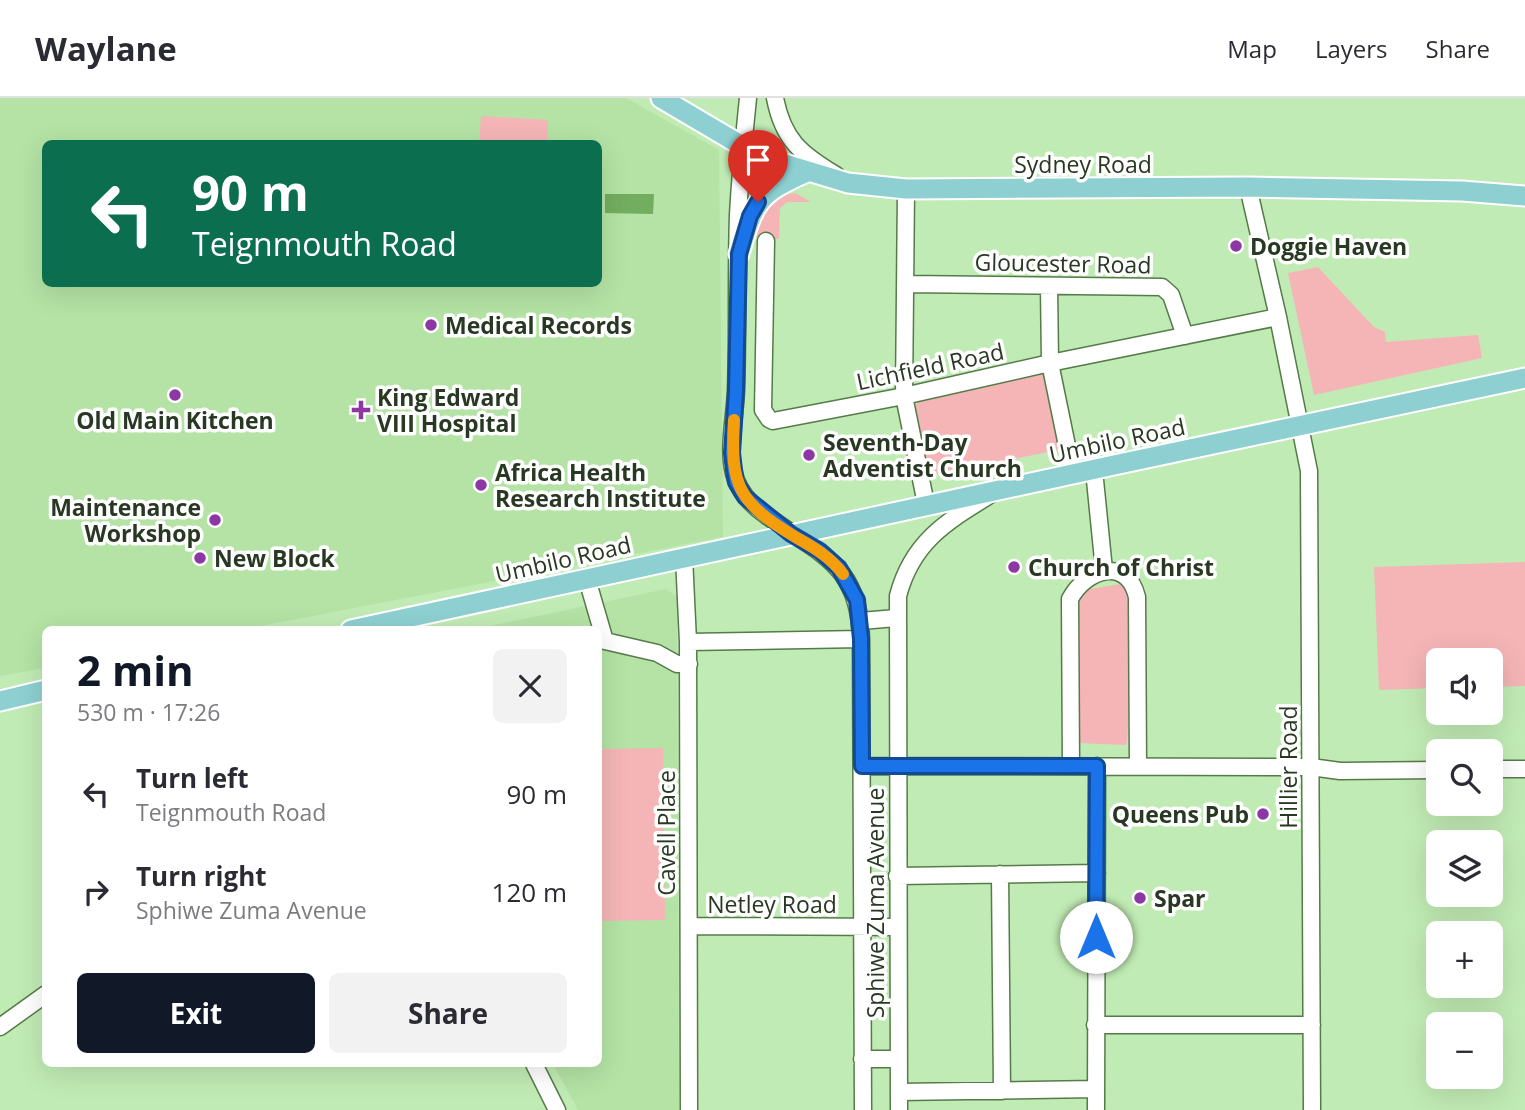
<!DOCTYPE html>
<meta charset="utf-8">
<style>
body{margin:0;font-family:"Open Sans",sans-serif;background:#f2f2f3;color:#2b2b33;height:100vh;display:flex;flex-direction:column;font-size:26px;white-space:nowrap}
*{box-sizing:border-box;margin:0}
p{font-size:23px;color:#7c7c81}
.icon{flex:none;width:38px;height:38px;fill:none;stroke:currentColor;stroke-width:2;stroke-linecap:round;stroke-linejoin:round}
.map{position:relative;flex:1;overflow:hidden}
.side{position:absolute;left:42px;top:528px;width:560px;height:441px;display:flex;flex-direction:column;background:#fff;border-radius:10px;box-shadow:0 7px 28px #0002}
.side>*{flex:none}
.top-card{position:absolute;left:42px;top:42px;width:560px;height:147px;border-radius:10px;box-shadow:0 7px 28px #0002;background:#0b6e4f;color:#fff;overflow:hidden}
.controls{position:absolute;left:1426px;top:550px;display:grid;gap:14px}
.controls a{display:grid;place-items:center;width:77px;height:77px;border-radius:10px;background:#fff;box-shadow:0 7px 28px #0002;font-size:35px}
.pin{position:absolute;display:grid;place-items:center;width:60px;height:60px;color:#fff;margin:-72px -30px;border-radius:50% 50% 50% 0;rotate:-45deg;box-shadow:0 0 7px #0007}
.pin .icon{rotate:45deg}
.me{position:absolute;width:77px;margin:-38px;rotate:0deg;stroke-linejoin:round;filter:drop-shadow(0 0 5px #0008)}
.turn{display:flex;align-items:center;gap:24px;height:147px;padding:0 35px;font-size:32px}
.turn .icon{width:91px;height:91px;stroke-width:2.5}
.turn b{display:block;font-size:49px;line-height:60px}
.round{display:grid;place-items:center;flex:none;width:74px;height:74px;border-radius:10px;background:#f2f2f3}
.head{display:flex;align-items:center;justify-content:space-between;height:119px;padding:0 35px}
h1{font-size:42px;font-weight:700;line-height:52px;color:#111827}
.action{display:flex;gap:14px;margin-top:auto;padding:14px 35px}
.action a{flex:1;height:80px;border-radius:10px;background:#111827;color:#fff;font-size:28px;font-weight:700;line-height:80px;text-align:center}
.action a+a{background:#f2f2f3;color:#2b2b33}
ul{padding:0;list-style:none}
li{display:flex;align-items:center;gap:21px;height:98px;padding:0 35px}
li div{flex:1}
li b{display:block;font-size:26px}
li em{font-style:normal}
header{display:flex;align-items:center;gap:42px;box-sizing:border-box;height:98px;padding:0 35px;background:#fff;border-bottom:2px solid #e1e1e2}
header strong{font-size:33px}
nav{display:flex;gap:38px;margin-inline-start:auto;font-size:24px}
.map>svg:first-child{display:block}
</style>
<header>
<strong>Waylane</strong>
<nav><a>Map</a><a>Layers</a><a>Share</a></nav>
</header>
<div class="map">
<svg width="1525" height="1012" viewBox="0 0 1525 1012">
<rect width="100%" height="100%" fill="#c1ebb4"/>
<path fill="#b4e3a5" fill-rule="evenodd" d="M 0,0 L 626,0 L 719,52 L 723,439 L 240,532 L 46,532 L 45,570 L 0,578 ZM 46,46 L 598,46 L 598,186 L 46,186 Z
M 666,491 L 677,499 L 679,1012 L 578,1012 L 553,966 L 598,966 L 598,532 L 471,532 Z"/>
<path fill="#f5b5b6" d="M 481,18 L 548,22 L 547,45 L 479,45 Z
M 795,95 L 811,104 L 787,104 L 780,110 L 779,141 L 755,139 C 758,115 770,98 795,95 Z
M 1318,169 L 1374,229 L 1385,234 L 1386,244 L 1478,237 L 1482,260 L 1314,297 L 1288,175 Z
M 1047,273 L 1063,351 L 928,378 L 914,309 L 922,300 Z
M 1525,464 L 1525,588 L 1491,589 L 1491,562 L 1438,562 L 1438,590 L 1379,592 L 1374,469 Z
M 1120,486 L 1129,494 L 1130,583 L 1127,645 L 1125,647 L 1080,645 L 1077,503 L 1084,492 Z
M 663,650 L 665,822 L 599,823 L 599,651 Z"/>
<path fill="#73ad5f" d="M 605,96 L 654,96 L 653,116 L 605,115 Z"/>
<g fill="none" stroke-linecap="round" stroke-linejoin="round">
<defs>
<path id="minor" d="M 748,0 C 744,39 740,78 738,117 C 736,175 738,234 736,292 C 735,321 726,355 736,382 C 742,398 754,409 767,418 C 820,457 859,465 861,541 L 863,1012
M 775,0 C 783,42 801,56 836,77
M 1248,89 L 1278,219 L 1309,373 L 1312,1012
M 906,91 L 904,298 L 926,406
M 766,143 L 763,312 L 769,321 L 773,323 L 904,298 L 1050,265 L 1278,219
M 907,186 L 1162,189 L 1171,197 L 1185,238
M 1049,188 L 1050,265 L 1073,377
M 1094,372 L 1104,472
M 684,459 L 688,544 L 689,1012
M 587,481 L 605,543 L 657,555 L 677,566 L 689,566
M 861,523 L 896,520
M 688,544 L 861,541
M 862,668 L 1311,669 L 1340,673 L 1438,672
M 1071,668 L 1070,501 C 1086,471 1127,458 1137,499 L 1138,668
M 1491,671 L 1525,671
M 1000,776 L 1002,993
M 897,778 L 1097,775
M 689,828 L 897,829
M 1095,927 L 1312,927
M 0,929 L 46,896
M 862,961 L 899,961
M 534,966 L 557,1012
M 899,994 L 1096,991
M 899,1012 L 898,498 C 912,444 946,424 990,397
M 1096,1012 L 1097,668"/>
<path id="major" d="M 661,0 L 744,49 L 775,63 L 848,85 L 906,91 L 1248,89 L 1462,93 L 1525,98
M 739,156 C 754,104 757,96 807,74
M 351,532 C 743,449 1133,361 1525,280
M 0,603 L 46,592"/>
</defs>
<use href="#minor" stroke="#557b49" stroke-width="19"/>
<use href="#major" stroke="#fff" stroke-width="23"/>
<use href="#minor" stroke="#fff" stroke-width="16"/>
<use href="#major" stroke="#8ed0d2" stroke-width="19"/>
</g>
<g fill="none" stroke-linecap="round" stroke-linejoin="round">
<defs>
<path id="route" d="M 758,104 L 750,118 L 739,156 L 736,293 L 732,355 L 734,372 L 736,384 L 745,399 L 791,436 L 820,453 L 839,470 L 857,502 L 861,541 L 862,668 L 1097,668 L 1096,839"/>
</defs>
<use href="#route" stroke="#114b97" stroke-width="18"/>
<use href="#route" stroke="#1a73e8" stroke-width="12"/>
<path stroke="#f59e0b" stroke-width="12" d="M 734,322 C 730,389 738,404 797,440 C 815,450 831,460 843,476"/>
</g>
<g fill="#8d37a5" stroke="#fefefe" stroke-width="2.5">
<circle cx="1236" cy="148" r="7"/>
<circle cx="431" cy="227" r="7"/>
<circle cx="175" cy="297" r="7"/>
<path d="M357.5 301.5h7v7h7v7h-7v7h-7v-7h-7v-7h7z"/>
<circle cx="809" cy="357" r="7"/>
<circle cx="481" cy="387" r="7"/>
<circle cx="215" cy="422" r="7"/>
<circle cx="200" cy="460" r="7"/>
<circle cx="1014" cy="469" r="7"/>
<circle cx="1263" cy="716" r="7"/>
<circle cx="1140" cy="800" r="7"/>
</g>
<g text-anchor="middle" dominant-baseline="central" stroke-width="7" stroke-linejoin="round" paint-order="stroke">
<g font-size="23" fill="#283822" stroke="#fefefe">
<text x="1083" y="66">Sydney Road</text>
<text transform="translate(1063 165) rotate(1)">Gloucester Road</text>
<text transform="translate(930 268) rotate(-12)">Lichfield Road</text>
<text transform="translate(1117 342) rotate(-12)">Umbilo Road</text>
<text transform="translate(563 461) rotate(-13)">Umbilo Road</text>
<text transform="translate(1288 669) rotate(-90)">Hillier Road</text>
<text transform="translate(666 735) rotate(-90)">Cavell Place</text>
<text transform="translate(875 805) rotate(-90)">Sphiwe Zuma Avenue</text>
<text x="772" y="806">Netley Road</text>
</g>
<g font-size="23" font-weight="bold" fill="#283822" stroke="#fefefe" text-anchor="start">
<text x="1250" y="148">Doggie Haven</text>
<text x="445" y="227">Medical Records</text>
<text x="377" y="299">King Edward<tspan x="377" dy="26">VIII Hospital</tspan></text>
<text x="175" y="322" text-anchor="middle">Old Main Kitchen</text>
<text x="823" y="344">Seventh-Day<tspan x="823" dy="26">Adventist Church</tspan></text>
<text x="495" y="374">Africa Health<tspan x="495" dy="26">Research Institute</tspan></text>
<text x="201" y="409" text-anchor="end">Maintenance<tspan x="201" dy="26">Workshop</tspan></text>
<text x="214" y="460">New Block</text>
<text x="1028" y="469">Church of Christ</text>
<text x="1249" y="716" text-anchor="end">Queens Pub</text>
<text x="1154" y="800">Spar</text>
</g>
</g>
</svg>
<div class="controls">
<a><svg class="icon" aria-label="sound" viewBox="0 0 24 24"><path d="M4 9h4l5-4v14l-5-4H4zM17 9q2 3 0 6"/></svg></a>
<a><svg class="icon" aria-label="search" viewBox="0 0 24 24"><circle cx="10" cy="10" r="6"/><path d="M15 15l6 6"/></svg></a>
<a><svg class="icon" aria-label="layers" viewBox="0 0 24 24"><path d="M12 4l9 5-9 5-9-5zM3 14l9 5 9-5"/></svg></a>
<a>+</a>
<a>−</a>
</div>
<div class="pin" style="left:758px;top:104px;background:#d93025"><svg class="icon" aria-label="arrive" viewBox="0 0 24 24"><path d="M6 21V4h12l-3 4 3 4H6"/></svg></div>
<svg class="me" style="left:1096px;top:839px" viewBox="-20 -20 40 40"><circle r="19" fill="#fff"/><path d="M0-13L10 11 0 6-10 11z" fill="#1a73e8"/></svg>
<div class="top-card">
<div class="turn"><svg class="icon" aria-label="left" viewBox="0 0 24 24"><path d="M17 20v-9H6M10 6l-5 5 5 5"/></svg><div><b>90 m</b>Teignmouth Road</div></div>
</div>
<section class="side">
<div class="head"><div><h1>2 min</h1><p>530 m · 17:26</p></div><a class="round"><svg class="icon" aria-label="close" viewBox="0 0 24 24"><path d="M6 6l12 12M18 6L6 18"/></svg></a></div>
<ul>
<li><svg class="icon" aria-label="left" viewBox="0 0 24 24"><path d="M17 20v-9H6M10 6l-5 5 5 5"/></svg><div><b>Turn left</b><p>Teignmouth Road</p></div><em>90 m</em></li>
<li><svg class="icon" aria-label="right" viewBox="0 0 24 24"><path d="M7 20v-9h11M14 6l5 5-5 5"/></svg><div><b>Turn right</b><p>Sphiwe Zuma Avenue</p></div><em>120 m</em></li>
</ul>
<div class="action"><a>Exit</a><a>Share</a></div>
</section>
</div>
